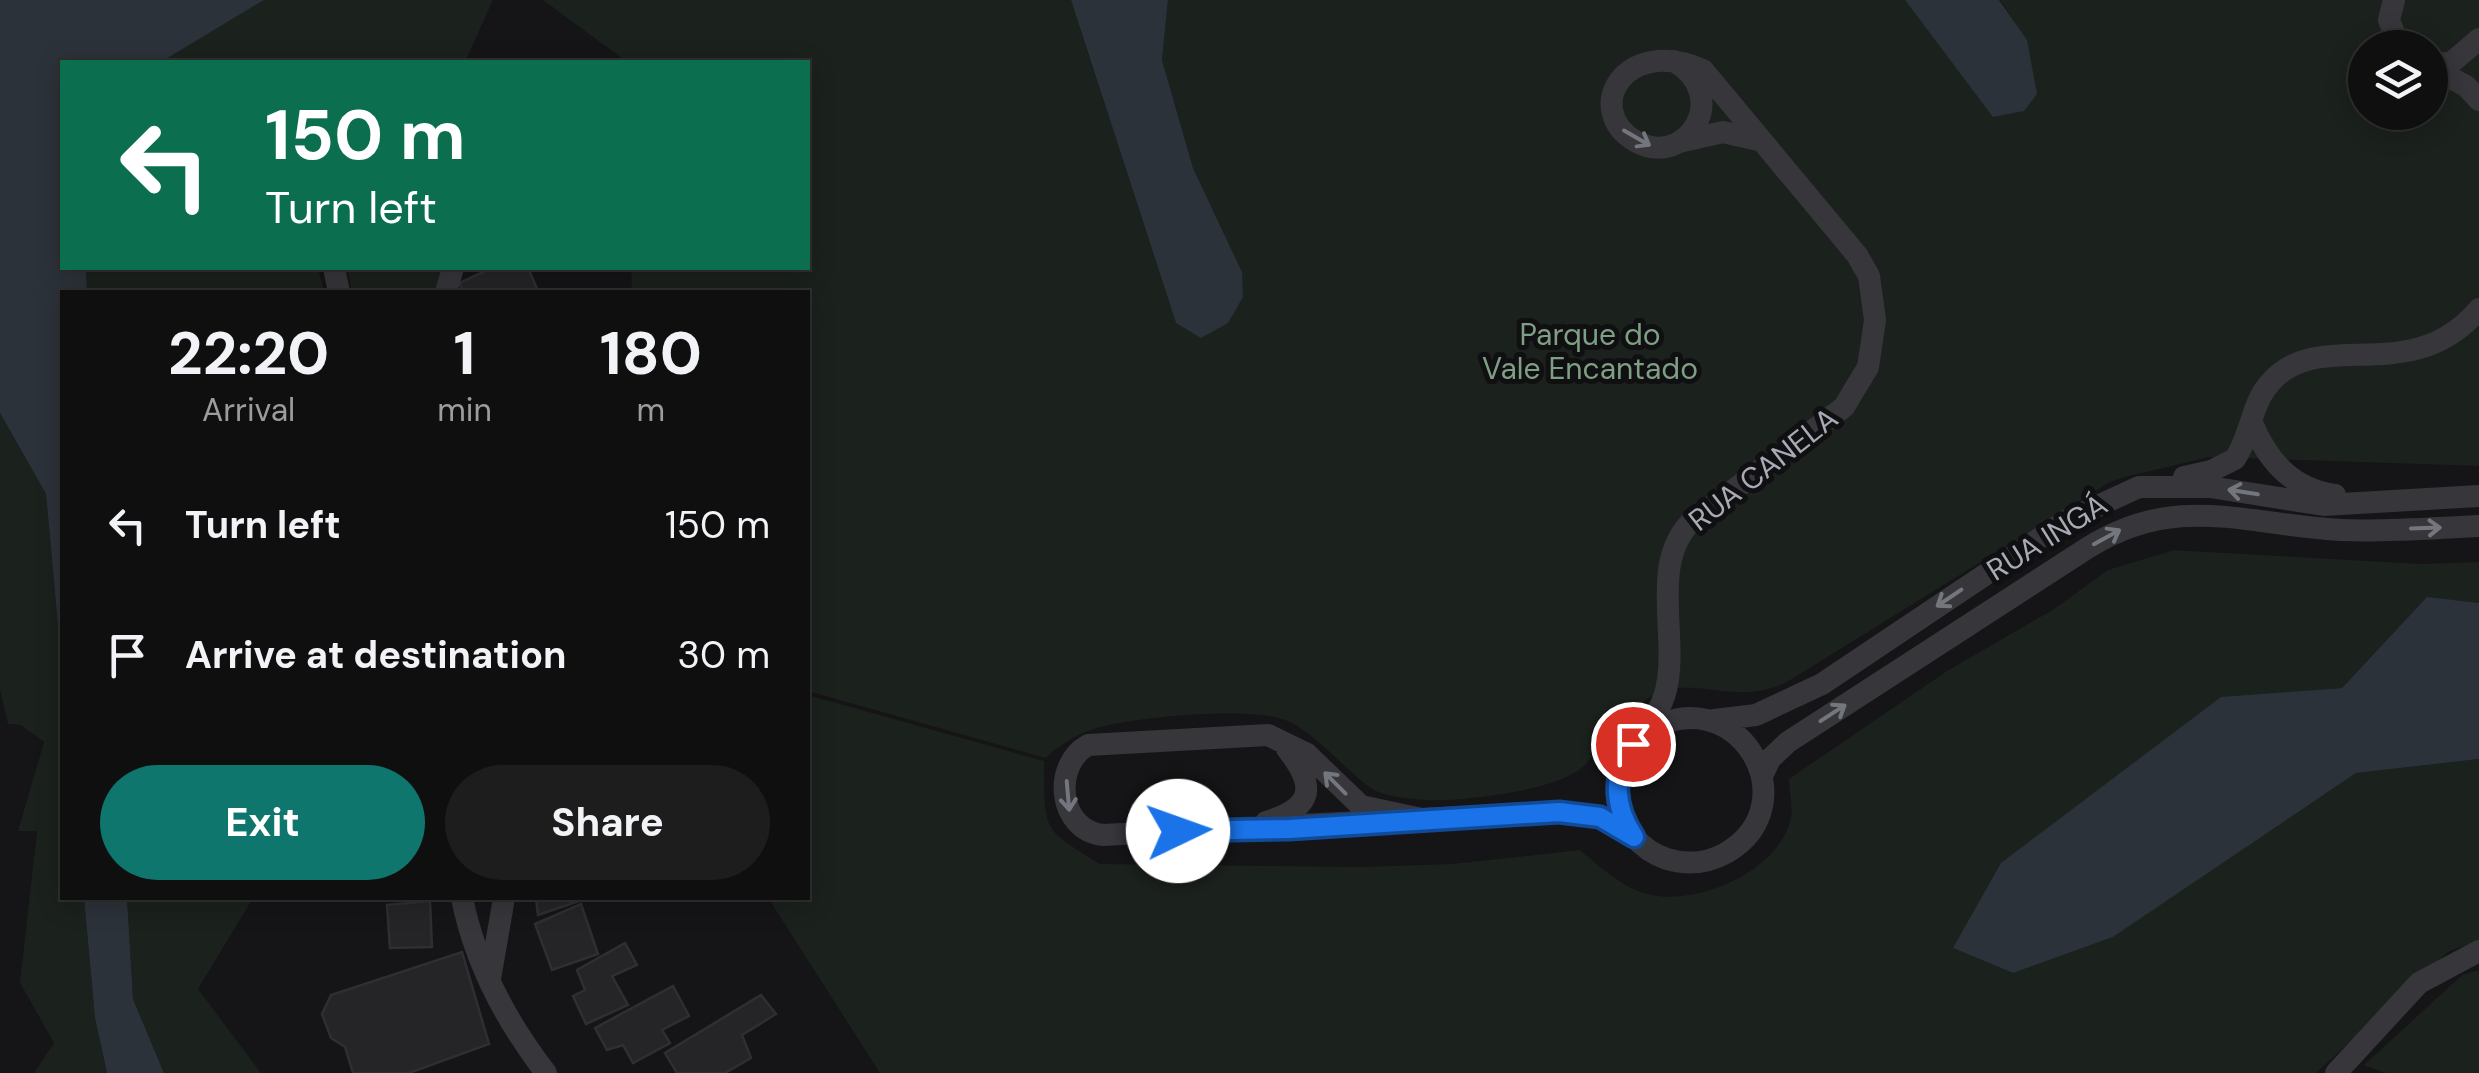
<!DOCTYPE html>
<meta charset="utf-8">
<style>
body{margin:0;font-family:"DM Sans",sans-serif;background:#1e1d1e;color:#f1f3f6;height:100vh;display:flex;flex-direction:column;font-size:38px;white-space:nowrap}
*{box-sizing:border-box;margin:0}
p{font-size:32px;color:#9c9c9f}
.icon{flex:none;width:55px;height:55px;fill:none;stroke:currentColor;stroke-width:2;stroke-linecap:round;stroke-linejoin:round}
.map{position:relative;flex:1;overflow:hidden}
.details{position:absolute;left:60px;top:290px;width:750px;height:610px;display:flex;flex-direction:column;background:#100f10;border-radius:0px;box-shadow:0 5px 25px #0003,0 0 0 2px #302f30}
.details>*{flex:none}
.guide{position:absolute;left:60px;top:60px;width:750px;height:210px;border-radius:0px;box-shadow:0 5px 25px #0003,0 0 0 2px #302f30;background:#0b6e4f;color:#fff;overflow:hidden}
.buttons{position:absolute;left:2348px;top:30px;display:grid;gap:20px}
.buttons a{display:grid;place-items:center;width:100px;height:100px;border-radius:50%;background:#100f10;box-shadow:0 5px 25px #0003,0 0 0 2px #302f30;font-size:50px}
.pin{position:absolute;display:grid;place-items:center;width:85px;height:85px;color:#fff;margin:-42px;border:5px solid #fff;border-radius:50%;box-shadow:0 2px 10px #0007}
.me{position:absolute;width:110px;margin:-55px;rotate:87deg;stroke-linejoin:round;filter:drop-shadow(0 0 8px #0008)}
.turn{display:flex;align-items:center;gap:35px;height:210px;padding:0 40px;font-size:45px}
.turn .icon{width:130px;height:130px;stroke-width:2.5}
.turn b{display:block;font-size:70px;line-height:85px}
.eta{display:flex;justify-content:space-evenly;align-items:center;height:170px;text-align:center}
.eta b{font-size:60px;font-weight:700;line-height:70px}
.button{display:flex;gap:20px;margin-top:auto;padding:20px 40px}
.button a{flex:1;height:115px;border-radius:60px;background:#0f766e;color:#fff;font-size:40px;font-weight:700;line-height:115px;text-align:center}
.button a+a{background:#1e1d1e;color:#f1f3f6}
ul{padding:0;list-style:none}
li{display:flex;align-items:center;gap:30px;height:130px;padding:0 40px}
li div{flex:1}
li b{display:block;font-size:38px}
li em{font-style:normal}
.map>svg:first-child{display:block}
</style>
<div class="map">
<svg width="2479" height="1073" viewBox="0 0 2479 1073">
<rect width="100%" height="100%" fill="#151416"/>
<path fill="#1b211c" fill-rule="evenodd" d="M 264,0 L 493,0 L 465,62 L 161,62 Z
M 543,0 L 1071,0 L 1176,323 L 1242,272 L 1193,168 L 1162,60 L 1168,0 L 1905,0 L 1994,117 L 2026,40 L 2000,0 L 2479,0 L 2479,466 L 2210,457 L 2129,476 L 2110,482 L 1787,682 C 1732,708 1699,674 1655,695 C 1624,709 1608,740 1586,764 C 1563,789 1482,798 1449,800 C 1430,801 1399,799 1381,793 C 1357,786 1322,735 1285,720 C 1250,706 1119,717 1083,733 C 1069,739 1057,748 1045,758 L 808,691 L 808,292 L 632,292 L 631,268 L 808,268 L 808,62 L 627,62 ZM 2365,48 L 2430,48 L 2430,112 L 2365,112 Z
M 86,268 L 318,268 L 324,292 L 87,292 Z
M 347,268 L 443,268 L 437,292 L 352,292 Z
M 0,413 L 46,494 L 62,669 L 62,898 L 84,898 L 95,1018 L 107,1073 L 34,1073 L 54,1043 L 20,983 L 37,831 L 18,831 L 44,742 L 21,725 L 8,724 L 0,690 Z
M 2174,550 L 2420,564 L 2479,562 L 2479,603 L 2427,598 L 2342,688 L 2221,698 L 1953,948 L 2013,973 L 2113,937 L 2356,773 L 2479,759 L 2479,940 L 2448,952 L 2316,1073 L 880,1073 L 768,898 L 808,898 L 808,695 L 1044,761 C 1045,833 1041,827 1100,864 L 1362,867 L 1452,864 L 1580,850 C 1601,867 1624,890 1652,895 C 1701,905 1780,870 1791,818 C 1793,806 1789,790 1789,779 L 1947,671 L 2054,609 L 2108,570 Z
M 127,898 L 253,898 L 198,989 L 261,1073 L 164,1073 L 133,999 Z
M 2479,970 L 2479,1073 L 2385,1073 L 2364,1065 L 2462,975 Z"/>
<path fill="#2c3239" d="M 0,0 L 264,0 L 161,62 L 62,62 L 62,268 L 86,268 L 87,292 L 62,292 L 62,669 L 46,494 L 0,413 Z
M 1071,0 L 1168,0 L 1162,60 L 1193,168 L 1242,272 L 1243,297 L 1228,323 L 1201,338 L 1176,323 Z
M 1905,0 L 1999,0 L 2027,40 L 2037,94 L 2024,111 L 1993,117 Z
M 2427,597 L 2479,603 L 2479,759 L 2356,773 L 2113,937 L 2013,973 L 1953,948 L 2001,863 L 2221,697 L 2342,688 Z
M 84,898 L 127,898 L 133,999 L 164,1073 L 107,1073 L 95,1018 Z"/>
<path fill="#252527" stroke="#2f2f32" stroke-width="2.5" d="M 492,268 L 528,268 L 538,291 L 464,292 L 459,283 Z
M 536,898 L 588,898 L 538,915 Z
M 430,901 L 432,947 L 390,948 L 387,905 Z
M 581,904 L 598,954 L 552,970 L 535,924 Z
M 625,943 L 637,965 L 612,976 L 628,1005 L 586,1024 L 573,996 L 585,990 L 577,970 Z
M 462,952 L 489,1044 L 409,1073 L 353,1073 L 345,1047 L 331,1038 L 322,1014 L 331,995 Z
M 673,986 L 689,1016 L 662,1030 L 670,1043 L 633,1063 L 623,1045 L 607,1050 L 595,1028 Z
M 761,995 L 776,1014 L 742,1035 L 751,1058 L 725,1073 L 677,1073 L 665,1053 Z"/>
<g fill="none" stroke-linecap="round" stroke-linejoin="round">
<path stroke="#36363b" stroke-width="22" d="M 2394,0 L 2389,20 L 2400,48
M 2430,64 L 2451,63 L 2479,39
M 2430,67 L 2466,86 L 2479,100
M 1679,142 L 1723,132 L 1758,140
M 334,268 L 339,292
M 446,292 L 453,268
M 2252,423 C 2268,461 2292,489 2335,495
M 2184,477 L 2211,471 L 2235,459 C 2251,435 2251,404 2270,383 C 2319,325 2411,390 2479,309
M 1714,720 L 1756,715 L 1822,684 L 2067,520 L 2139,487 L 2210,487 L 2324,505 L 2479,496
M 1642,735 C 1733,672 1813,802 1726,853 C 1708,863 1687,865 1667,859 C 1640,850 1620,826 1617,798 C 1613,752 1656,731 1666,690 C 1679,636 1649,564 1691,522 L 1844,407 L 1868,367 L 1875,320 L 1869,276 L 1857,255 L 1703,70 C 1623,35 1583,110 1635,141 C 1686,170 1733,96 1674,61
M 1762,776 L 1770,759 L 1788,742 L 2089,547 C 2178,492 2245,525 2341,530 C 2387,532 2433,528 2479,526
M 1422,819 L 1361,806 L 1307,754 L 1268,735 L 1088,745 C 1052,765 1058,830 1103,835 L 1559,812 L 1599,817 L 1629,834
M 1266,822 C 1312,808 1318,788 1287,749
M 462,898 C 475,963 506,1021 546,1073
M 490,979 L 504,898
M 2336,1073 L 2419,983 L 2479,951"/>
</g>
<defs><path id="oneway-shaft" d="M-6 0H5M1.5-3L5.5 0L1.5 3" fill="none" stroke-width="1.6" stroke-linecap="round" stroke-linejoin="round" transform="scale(2.5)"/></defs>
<g stroke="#74767e">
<use href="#oneway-shaft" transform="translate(1637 138) rotate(30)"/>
<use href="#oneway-shaft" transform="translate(2243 492) rotate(-171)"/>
<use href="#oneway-shaft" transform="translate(2426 528) rotate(-2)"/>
<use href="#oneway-shaft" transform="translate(2107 537) rotate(-29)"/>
<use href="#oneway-shaft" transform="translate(1949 598) rotate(146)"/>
<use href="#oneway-shaft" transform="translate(1833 713) rotate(-33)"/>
<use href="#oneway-shaft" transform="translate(1335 783) rotate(-135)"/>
<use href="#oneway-shaft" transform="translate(1068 796) rotate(85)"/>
</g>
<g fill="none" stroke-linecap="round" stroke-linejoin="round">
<defs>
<path id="route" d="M 1178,831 L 1289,829 L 1559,812 L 1600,817 L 1634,837 C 1613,805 1612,775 1633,744"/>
</defs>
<use href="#route" stroke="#114b97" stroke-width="25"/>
<use href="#route" stroke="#1a73e8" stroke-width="18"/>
</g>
<g text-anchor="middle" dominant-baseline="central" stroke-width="10" stroke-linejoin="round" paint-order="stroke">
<g font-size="30" fill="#7f9f84" stroke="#100f11">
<text x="1590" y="334">Parque do<tspan x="1590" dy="34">Vale Encantado</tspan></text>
</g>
<g font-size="30" fill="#a7abb5" stroke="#100f11">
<text transform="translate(1763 469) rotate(-38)">RUA CANELA</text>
<text transform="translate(2047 537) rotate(-32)">RUA INGÁ</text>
</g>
</g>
</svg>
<div class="buttons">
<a><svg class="icon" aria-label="layers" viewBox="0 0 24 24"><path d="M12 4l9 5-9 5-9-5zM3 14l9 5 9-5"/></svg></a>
</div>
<div class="pin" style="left:1633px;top:744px;background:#d93025"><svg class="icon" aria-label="arrive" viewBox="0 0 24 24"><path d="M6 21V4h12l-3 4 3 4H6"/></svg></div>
<svg class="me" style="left:1178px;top:831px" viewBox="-20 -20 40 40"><circle r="19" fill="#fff"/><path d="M0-13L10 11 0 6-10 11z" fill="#1a73e8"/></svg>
<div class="guide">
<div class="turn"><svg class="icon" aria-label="left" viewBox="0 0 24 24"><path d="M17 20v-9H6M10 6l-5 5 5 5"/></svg><div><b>150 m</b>Turn left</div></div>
</div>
<section class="details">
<div class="eta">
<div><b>22:20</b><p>Arrival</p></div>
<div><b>1</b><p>min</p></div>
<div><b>180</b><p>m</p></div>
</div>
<ul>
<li><svg class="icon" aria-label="left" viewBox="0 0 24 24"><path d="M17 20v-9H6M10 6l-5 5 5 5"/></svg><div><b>Turn left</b></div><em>150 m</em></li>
<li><svg class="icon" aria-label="arrive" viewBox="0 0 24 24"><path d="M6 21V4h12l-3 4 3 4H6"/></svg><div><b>Arrive at destination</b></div><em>30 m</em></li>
</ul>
<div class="button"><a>Exit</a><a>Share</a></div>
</section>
</div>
